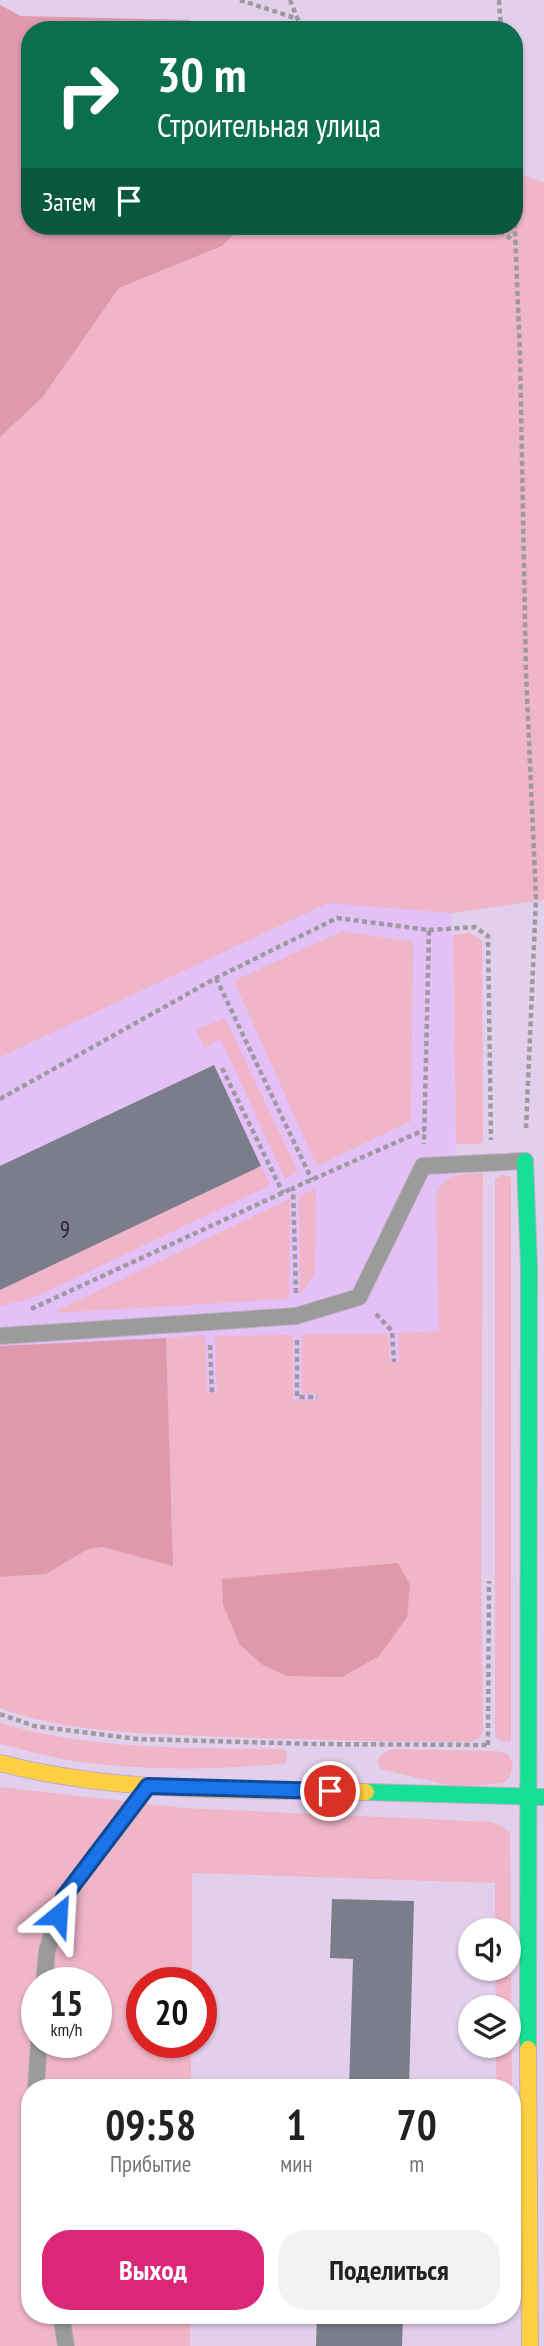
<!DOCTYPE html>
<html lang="ru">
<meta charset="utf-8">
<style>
body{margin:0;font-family:"PT Sans Narrow",sans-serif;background:#f2f2f2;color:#222;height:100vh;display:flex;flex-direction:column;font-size:26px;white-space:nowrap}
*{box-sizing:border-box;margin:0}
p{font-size:23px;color:#767676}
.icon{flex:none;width:38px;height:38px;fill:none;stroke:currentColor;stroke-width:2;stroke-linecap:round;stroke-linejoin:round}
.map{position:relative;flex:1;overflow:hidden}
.drawer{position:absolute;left:21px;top:2079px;width:500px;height:245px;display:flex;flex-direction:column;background:#fff;border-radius:28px;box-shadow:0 2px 5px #0004}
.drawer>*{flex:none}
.banner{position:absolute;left:21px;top:21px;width:502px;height:214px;border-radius:28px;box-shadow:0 2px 5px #0004;background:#0b6e4f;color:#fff;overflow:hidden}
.tools{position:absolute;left:458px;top:1918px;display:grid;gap:14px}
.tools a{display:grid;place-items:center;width:63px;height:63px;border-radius:50%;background:#fff;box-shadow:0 2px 5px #0004;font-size:35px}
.speed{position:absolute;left:21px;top:1967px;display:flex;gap:14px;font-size:35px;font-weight:700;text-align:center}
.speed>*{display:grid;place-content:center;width:91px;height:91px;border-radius:50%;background:#fff;box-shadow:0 2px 5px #0004;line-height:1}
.speed small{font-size:18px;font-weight:400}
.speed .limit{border:10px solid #d22;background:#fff;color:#111}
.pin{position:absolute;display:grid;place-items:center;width:60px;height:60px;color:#fff;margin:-30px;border:4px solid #fff;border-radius:50%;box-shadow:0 2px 7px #0007}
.me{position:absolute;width:77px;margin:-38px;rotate:27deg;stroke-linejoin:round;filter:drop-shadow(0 0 5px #0008)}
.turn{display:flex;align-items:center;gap:24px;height:147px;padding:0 21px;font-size:32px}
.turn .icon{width:91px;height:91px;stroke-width:2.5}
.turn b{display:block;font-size:49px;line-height:60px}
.then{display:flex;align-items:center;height:66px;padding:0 21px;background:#0003;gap:14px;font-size:26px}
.eta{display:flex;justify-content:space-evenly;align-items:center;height:119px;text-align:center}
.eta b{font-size:42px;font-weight:700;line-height:49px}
.cta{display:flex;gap:14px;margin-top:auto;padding:14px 21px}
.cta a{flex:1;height:80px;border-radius:28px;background:#db2777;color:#fff;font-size:28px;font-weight:700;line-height:80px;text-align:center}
.cta a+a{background:#f2f2f2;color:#222}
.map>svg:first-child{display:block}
</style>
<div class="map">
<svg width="544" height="2346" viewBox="0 0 544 2346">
<rect width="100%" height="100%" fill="#e2cfec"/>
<path fill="#e3c0f5" d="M 451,863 L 456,1174 L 456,1557 L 222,1579 L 56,1534 L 0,1508 L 0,1028 L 304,884 Z"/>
<path fill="#f0b5c6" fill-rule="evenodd" d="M 515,173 L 544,182 L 544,900 L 452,913 L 328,903 L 0,1057 L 0,437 L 42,398 L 119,288 L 222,246 L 243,226 L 514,226 Z
M 343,931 L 413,942 L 411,1121 L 317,1166 L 234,981 Z
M 470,933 L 482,941 L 483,1141 L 479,1144 L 456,1144 L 453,935 Z
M 225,1018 L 298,1172 L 285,1179 L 221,1039 L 204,1047 L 196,1030 Z
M 261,1166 L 270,1185 L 33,1298 L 0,1306 L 0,1290 Z
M 483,1173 L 481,1556 L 483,1731 L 479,1738 L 471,1742 C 382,1741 293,1740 205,1736 C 136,1733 65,1732 0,1708 L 0,1577 L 46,1574 L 88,1549 L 103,1547 L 173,1565 L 166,1338 L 205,1335 L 207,1393 L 217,1393 L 215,1336 L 293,1335 L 293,1401 L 317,1400 L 317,1394 L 302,1393 L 302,1334 L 388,1334 L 390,1362 L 399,1362 L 398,1333 L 439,1331 L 436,1198 C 442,1172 461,1174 483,1173 Z
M 502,1175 L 511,1177 L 511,1741 C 504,1742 499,1742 495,1736 L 495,1179 Z
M 316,1189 L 315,1273 L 300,1295 L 299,1196 Z
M 290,1199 L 289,1299 L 52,1313 Z
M 0,1723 C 92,1750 188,1748 283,1749 L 287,1752 L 286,1762 L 282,1764 C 212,1770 138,1771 68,1760 C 45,1756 22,1749 0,1744 Z
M 392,1749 L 497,1751 L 508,1754 L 513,1764 L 510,1776 L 504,1783 L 457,1787 L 380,1769 L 377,1761 L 383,1753 Z
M 0,1787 L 183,1808 L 491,1822 L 502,1826 L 510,1833 L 512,2088 L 496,2088 L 496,2046 L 509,2046 L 509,2007 L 496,2007 L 495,1969 L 509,1969 L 509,1930 L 495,1930 L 495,1883 L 192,1873 L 192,1983 L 142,1983 L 142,2042 L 191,2042 L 191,2088 L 30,2088 L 30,2315 L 190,2315 L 190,2346 L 0,2346 ZM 37,1983 L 96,1983 L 96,2042 L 37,2042 Z"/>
<path fill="#df99ad" d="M 0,5 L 21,16 L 189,20 L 200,30 L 30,30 L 30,226 L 243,226 L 222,246 L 119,288 L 42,398 L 0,437 Z
M 166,1338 L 173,1566 L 103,1547 L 88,1549 L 46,1574 L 0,1577 L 0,1346 Z
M 398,1563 L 410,1585 L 407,1617 L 379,1656 L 342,1677 L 287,1676 L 263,1665 L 240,1645 L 223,1605 L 222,1579 Z"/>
<path fill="#7b7d8a" d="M 214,1065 L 261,1166 L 0,1290 L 0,1166 Z
M 332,1899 L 414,1901 L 409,2088 L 349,2088 L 353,1959 L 330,1958 Z
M 317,2315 L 403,2315 L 402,2346 L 316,2346 Z"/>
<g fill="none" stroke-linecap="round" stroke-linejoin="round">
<defs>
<path id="lane" d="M 0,1336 L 296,1316 L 359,1297 L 423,1166 L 525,1161
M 44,1983 L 47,1951 L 64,1897 L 147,1788
M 36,2088 L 39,2042
M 61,2315 L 66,2346"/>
<path id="fast" d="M 525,1161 L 529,1267 L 528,2049
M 366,1792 L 544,1797"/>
<path id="slow" d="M 0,1763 C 118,1794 245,1789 366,1792
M 528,2049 L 530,2346"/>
</defs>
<use href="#lane" stroke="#bcadc4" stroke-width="18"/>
<use href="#fast" stroke="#bcadc4" stroke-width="18"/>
<use href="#slow" stroke="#bcadc4" stroke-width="18"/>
<path stroke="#9e99a0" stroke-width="4.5" stroke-dasharray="5 3.5" stroke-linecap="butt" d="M 240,0 L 298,19
M 290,0 L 302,30
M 499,0 L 501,30
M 514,206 L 520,356 L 526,673 L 536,899 L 526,1128
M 493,226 L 517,243
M 429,930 L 475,927 L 488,936 L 491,1140
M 216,978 L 312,1180
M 222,1068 L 283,1193
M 0,1099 L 216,978 L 337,918 L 429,930 L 424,1144
M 296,1293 L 293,1188 L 424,1130
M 31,1309 L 293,1188
M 376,1314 L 392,1331 L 394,1362
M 297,1340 L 297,1397 L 317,1397
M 210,1345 L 212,1393
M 0,1714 L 34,1726 L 137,1739 L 314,1744 L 489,1745
M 488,1745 L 489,1581"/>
<use href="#lane" stroke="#9b9c9a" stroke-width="16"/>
<use href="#fast" stroke="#16e098" stroke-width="16"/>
<use href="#slow" stroke="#ffcf43" stroke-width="16"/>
</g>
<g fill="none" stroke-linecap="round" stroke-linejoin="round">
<defs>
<path id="route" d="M 58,1915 L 64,1897 L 148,1786 L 330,1791"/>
</defs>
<use href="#route" stroke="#114b97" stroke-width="18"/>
<use href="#route" stroke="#1a73e8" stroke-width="12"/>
</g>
<g text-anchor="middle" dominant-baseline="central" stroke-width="7" stroke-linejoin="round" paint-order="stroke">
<g font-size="23" fill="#2e2337">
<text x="65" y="1228">9</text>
</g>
</g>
</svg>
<div class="tools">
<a><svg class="icon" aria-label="sound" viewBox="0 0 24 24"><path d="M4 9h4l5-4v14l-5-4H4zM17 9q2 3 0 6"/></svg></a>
<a><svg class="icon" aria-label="layers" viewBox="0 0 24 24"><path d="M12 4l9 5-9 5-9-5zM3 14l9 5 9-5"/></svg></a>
</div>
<div class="speed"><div>15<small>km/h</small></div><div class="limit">20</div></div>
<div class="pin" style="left:330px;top:1791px;background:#d93025"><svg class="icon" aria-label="arrive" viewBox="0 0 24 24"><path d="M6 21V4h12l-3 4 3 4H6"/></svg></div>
<svg class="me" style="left:58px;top:1915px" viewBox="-20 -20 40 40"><path d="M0-17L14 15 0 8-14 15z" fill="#1a73e8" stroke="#fff" stroke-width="4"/></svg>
<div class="banner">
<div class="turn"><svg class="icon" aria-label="right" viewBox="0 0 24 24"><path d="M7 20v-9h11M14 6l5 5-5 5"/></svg><div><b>30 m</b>Строительная улица</div></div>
<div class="then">Затем<svg class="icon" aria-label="arrive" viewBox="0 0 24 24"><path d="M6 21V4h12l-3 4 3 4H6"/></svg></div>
</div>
<section class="drawer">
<div class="eta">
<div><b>09:58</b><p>Прибытие</p></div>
<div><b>1</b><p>мин</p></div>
<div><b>70</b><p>m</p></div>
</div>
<div class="cta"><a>Выход</a><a>Поделиться</a></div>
</section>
</div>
